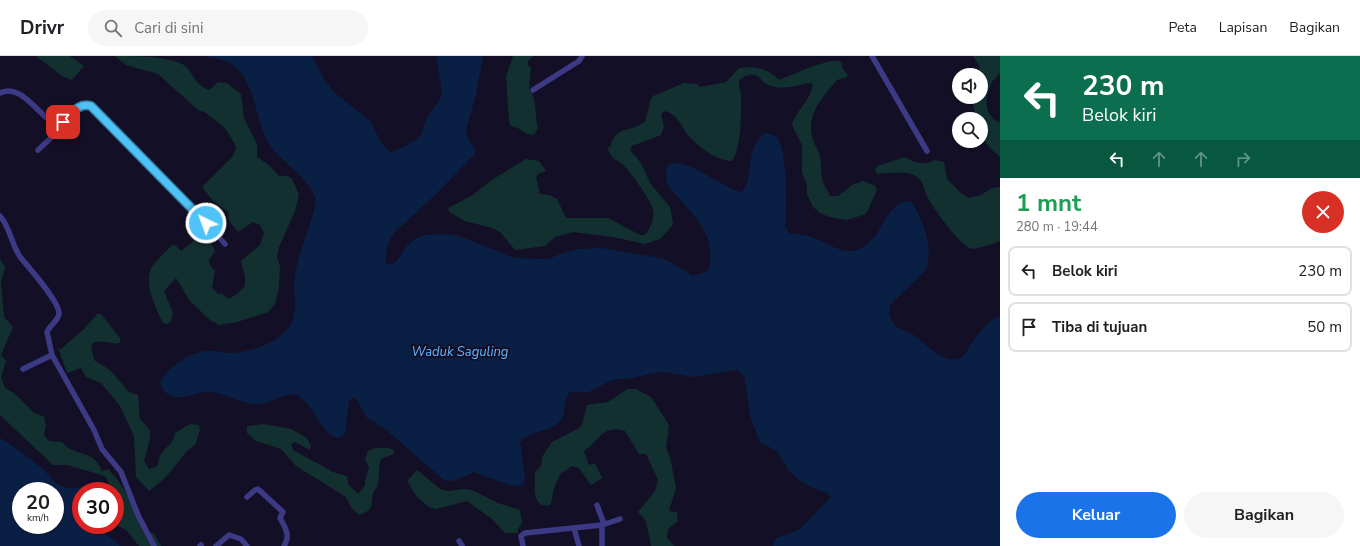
<!DOCTYPE html>
<html lang="id">
<meta charset="utf-8">
<style>
body{margin:0;font-family:"Nunito Sans",sans-serif;background:#f6f6f6;color:#202124;height:100vh;display:flex;flex-direction:column;font-size:15px;white-space:nowrap}
*{box-sizing:border-box;margin:0}
p{font-size:13px;color:#757577}
.icon{flex:none;width:22px;height:22px;fill:none;stroke:currentColor;stroke-width:2;stroke-linecap:round;stroke-linejoin:round}
.map{position:relative;flex:1;overflow:hidden}
.details{display:flex;flex-direction:column;background:#fff;width:360px}
.details>*{flex:none}
.banner{background:#0b6e4f;color:#fff;overflow:hidden}
.fabs{position:absolute;left:952px;top:12px;display:grid;gap:8px}
.fabs a{display:grid;place-items:center;width:36px;height:36px;border-radius:50%;background:#fff;box-shadow:0 1px 3px #0004;font-size:20px}
.speed{position:absolute;left:12px;top:426px;display:flex;gap:8px;font-size:20px;font-weight:700;text-align:center}
.speed>*{display:grid;place-content:center;width:52px;height:52px;border-radius:50%;background:#fff;box-shadow:0 1px 3px #0004;line-height:1}
.speed small{font-size:10px;font-weight:400}
.speed .limit{border:6px solid #d22;background:#fff;color:#111}
.pin{position:absolute;display:grid;place-items:center;width:34px;height:34px;color:#fff;margin:-17px;border-radius:8px;box-shadow:0 2px 6px #0006}
.me{position:absolute;width:44px;margin:-22px;rotate:318deg;stroke-linejoin:round;filter:drop-shadow(0 0 3px #0008)}
.turn{display:flex;align-items:center;gap:14px;height:84px;padding:0 16px;font-size:18px}
.turn .icon{width:52px;height:52px;stroke-width:2.5}
.turn b{display:block;font-size:28px;line-height:34px}
.lanes{display:flex;align-items:center;height:38px;padding:0 16px;background:#0003;justify-content:center;gap:20px;direction:ltr}
.lanes .off{opacity:.35}
.round{display:grid;place-items:center;flex:none;width:42px;height:42px;border-radius:21px;background:#f6f6f6}
.overview{display:flex;align-items:center;justify-content:space-between;height:68px;padding:0 16px}
h1{font-size:24px;font-weight:700;line-height:30px;color:#1e9e55}
.cta{display:flex;gap:8px;margin-top:auto;padding:8px 16px}
.cta a{flex:1;height:46px;border-radius:24px;background:#1a73e8;color:#fff;font-size:16px;font-weight:700;line-height:46px;text-align:center}
.cta a+a{background:#f6f6f6;color:#202124}
ul{padding:0;list-style:none}
li{display:flex;align-items:center;gap:12px;height:50px;margin:0 8px 6px;padding:0 8px;border:2px solid #e0e0e0;border-radius:8px}
li div{flex:1}
li b{display:block;font-size:15px}
li em{font-style:normal}
header{display:flex;align-items:center;gap:24px;box-sizing:border-box;height:56px;padding:0 20px;background:#fff;border-bottom:1px solid #e0e0e0}
header strong{font-size:19px}
nav{display:flex;gap:22px;margin-inline-start:auto;font-size:14px}
.search{width:280px;height:36px;background:#f6f6f6;display:flex;align-items:center;gap:10px;box-sizing:border-box;padding:0 14px;border-radius:22px;color:#757577;font-size:15px}
main{display:flex;flex:1;min-height:0}
.map>svg:first-child{display:block}
</style>
<header>
<strong>Drivr</strong>
<div class="search"><svg class="icon" aria-label="search" viewBox="0 0 24 24"><circle cx="10" cy="10" r="6"/><path d="M15 15l6 6"/></svg>Cari di sini</div>
<nav><a>Peta</a><a>Lapisan</a><a>Bagikan</a></nav>
</header>
<main>
<div class="map">
<svg width="1000" height="490" viewBox="0 0 1000 490">
<rect width="100%" height="100%" fill="#130f26"/>
<path fill="#12302f" d="M 36,0 L 70,0 L 84,10 L 72,24 L 62,20 Z
M 115,0 C 136,0 168,0 184,9 C 195,19 194,28 209,34 L 218,26 L 227,27 L 241,38 L 244,62 L 257,88 L 257,101 L 269,109 L 279,120 L 288,120 L 292,123 L 299,138 L 295,155 L 279,191 L 277,200 L 280,210 L 279,231 L 275,248 L 268,256 L 237,266 L 219,269 L 210,264 L 190,245 L 176,222 L 164,235 L 173,257 L 171,265 L 167,268 L 163,267 C 156,252 144,230 151,213 C 153,207 168,193 174,188 L 181,195 L 198,181 L 196,175 L 203,171 C 206,183 211,184 215,195 L 209,204 L 210,209 L 215,215 L 212,232 L 218,238 L 221,237 L 229,243 L 238,237 L 245,230 L 245,220 L 241,205 L 260,189 L 264,177 L 260,169 L 253,166 L 238,176 L 229,165 L 228,156 L 213,145 L 202,131 L 233,100 L 236,92 L 235,88 L 225,72 L 206,57 L 198,54 L 158,18 L 126,9 Z
M 513,0 L 533,0 L 528,5 L 528,9 L 531,12 L 529,34 C 538,42 534,59 538,72 L 534,79 C 525,79 520,71 511,70 L 509,66 L 506,20 Z
M 973,0 L 1000,0 C 1000,5 1000,12 1000,16 C 999,20 994,23 992,26 C 984,41 983,59 1000,67 L 1000,101 C 984,87 981,84 981,63 L 977,63 L 971,41 L 981,41 L 981,19 L 977,19 L 980,11 Z
M 831,5 L 840,5 L 842,8 L 842,12 L 848,19 L 845,22 L 837,24 C 822,42 805,59 813,84 C 815,90 819,95 820,101 C 822,109 820,118 823,126 C 825,131 828,135 830,140 L 838,140 L 852,129 L 863,125 L 875,130 L 877,134 L 866,158 L 847,164 L 829,161 L 820,157 L 813,151 L 807,138 L 807,129 L 802,117 L 802,89 L 792,69 C 798,51 809,48 813,28 L 808,27 C 797,30 782,34 771,30 C 759,27 759,10 739,24 C 738,30 741,34 741,39 C 741,56 742,91 732,105 C 717,105 697,90 687,78 C 681,69 676,57 664,55 L 661,58 L 664,71 L 661,79 L 632,90 L 630,94 L 641,107 L 650,127 L 670,151 L 673,166 L 672,170 L 660,183 L 645,188 L 613,181 L 573,176 L 555,181 L 545,190 L 515,194 L 500,176 L 492,172 L 465,165 L 449,156 L 448,152 L 473,139 L 490,125 L 526,103 L 539,105 L 546,115 L 538,118 L 536,122 L 540,138 L 549,139 L 557,143 L 566,162 L 608,162 L 640,179 L 645,179 C 650,172 655,163 653,154 C 651,144 633,120 626,112 C 617,102 611,105 607,90 L 610,92 C 615,69 629,77 645,66 L 651,43 L 653,40 L 684,27 L 697,28 L 700,31 L 726,26 L 739,12 C 756,10 767,12 779,24 L 813,10 Z
M 905,101 C 913,107 926,110 935,104 L 944,106 L 947,123 L 961,137 L 969,142 L 981,139 L 992,132 L 1000,131 L 1000,185 C 993,188 980,192 973,193 C 962,193 931,150 926,138 C 923,130 923,123 914,119 C 904,115 887,117 877,118 L 875,114 L 877,110 Z
M 0,203 L 5,211 L 1,227 L 4,261 L 13,271 L 1,299 L 6,305 L 1,321 L 5,332 L 14,337 L 33,356 L 44,361 L 46,369 L 44,379 L 49,385 L 62,386 C 77,403 92,391 102,415 L 108,413 C 125,429 134,454 144,475 L 154,478 L 161,490 L 139,490 L 126,474 L 115,468 L 115,435 L 113,435 L 105,420 L 67,409 L 53,409 L 0,359 Z
M 97,258 L 101,258 L 120,282 L 120,287 C 111,289 102,283 93,287 L 91,290 L 94,304 L 110,314 L 129,336 L 138,339 L 140,363 L 150,374 L 150,383 L 144,405 L 149,413 L 158,410 C 159,390 172,394 175,377 L 190,368 L 199,369 L 200,374 L 195,389 L 187,395 L 165,422 L 149,435 L 136,421 L 134,380 L 120,350 L 101,327 L 86,321 L 81,312 L 67,317 L 58,292 L 61,293 L 85,272 Z
M 627,333 L 636,333 L 651,341 L 669,369 L 666,392 L 670,401 L 676,432 L 669,455 L 677,456 L 678,465 L 668,473 L 667,482 L 674,490 L 651,490 L 646,465 L 638,456 L 655,435 L 658,424 L 646,398 L 639,398 L 625,375 C 602,368 600,385 584,395 L 589,409 L 595,407 L 602,422 L 591,429 L 579,412 L 572,410 L 560,418 C 559,424 555,427 554,433 C 552,439 553,444 550,449 C 531,453 535,428 535,416 L 541,410 L 542,401 L 552,386 L 579,372 L 582,369 L 587,349 L 608,346 Z
M 264,368 L 291,373 L 307,382 L 311,390 L 310,394 L 295,386 L 291,388 L 293,394 L 333,416 L 347,420 L 348,428 L 358,438 L 365,429 L 365,425 L 369,412 L 365,403 L 368,395 C 374,391 387,391 394,394 L 394,398 L 381,403 C 378,411 380,419 378,428 C 377,432 375,433 374,436 C 368,449 378,451 360,459 L 352,453 L 346,441 L 296,410 L 281,393 L 256,385 L 247,377 L 247,370 Z
M 417,414 L 440,433 L 448,435 L 463,433 L 472,434 L 498,447 L 520,454 L 522,467 L 518,473 L 518,477 L 505,477 L 492,463 L 467,445 L 436,453 L 429,451 L 417,441 L 407,425 Z"/>
<path fill="#0a1f44" fill-rule="evenodd" d="M 204,0 L 312,0 L 325,25 L 334,36 L 370,65 L 382,88 L 391,97 L 415,85 L 421,79 L 427,62 L 440,43 L 442,38 L 441,29 L 436,0 L 483,0 L 476,39 L 466,74 L 467,81 L 475,93 L 475,98 L 435,139 L 394,177 C 388,186 385,196 386,207 L 389,209 L 395,207 L 407,190 L 415,183 L 425,179 L 443,178 L 457,179 L 514,202 L 548,203 L 563,197 L 579,193 L 602,192 L 665,203 L 693,220 L 705,216 L 709,213 C 718,173 687,156 667,127 C 657,76 730,139 742,136 C 754,125 744,90 766,77 L 776,80 C 788,93 787,151 785,170 L 789,177 C 798,178 806,179 814,182 C 825,186 839,196 852,195 C 883,190 882,149 907,145 L 912,147 C 923,162 935,197 925,215 L 891,248 C 888,255 889,262 894,268 C 898,274 907,275 912,278 C 924,285 944,310 960,302 C 967,298 970,288 975,282 C 981,274 990,264 1000,260 L 1000,490 L 773,490 L 775,483 L 800,473 L 831,441 L 828,437 L 812,432 L 798,423 L 788,414 L 778,396 L 760,386 L 751,363 L 744,320 L 737,314 L 693,321 L 664,316 L 655,317 L 633,322 L 612,324 L 589,336 L 570,336 C 561,345 569,358 558,367 C 547,377 529,374 520,387 L 525,422 L 523,429 L 512,430 L 474,416 C 464,420 455,428 444,424 L 384,372 L 367,362 L 356,343 L 353,341 L 349,345 L 345,378 L 342,381 L 338,382 C 319,377 314,345 294,338 C 281,338 269,349 256,348 C 240,348 226,337 211,336 C 199,335 184,343 174,341 C 167,339 161,333 160,326 C 167,312 190,296 206,295 C 213,294 220,297 227,297 C 249,297 279,288 291,268 C 299,254 292,235 295,220 C 299,194 311,170 316,144 C 309,121 285,109 271,91 C 253,67 258,18 225,5 C 218,2 210,2 204,0 Z
M 0,382 C 15,391 30,402 43,413 C 49,419 55,428 64,431 C 76,437 86,423 99,435 L 81,435 L 81,469 L 102,469 L 105,477 L 120,490 L 0,490 ZM 21,435 L 55,435 L 55,469 L 21,469 Z"/>
<g fill="none" stroke-linecap="round" stroke-linejoin="round">
<path stroke="#3d3a85" stroke-width="5.5" d="M 872,0 L 927,95
M 533,34 L 579,5 L 582,0
M 0,37 C 21,26 41,62 58,71 C 68,62 76,46 91,50 L 183,142 L 225,188
M 38,94 L 55,78 L 58,71
M 0,160 C 11,172 11,189 21,202 C 29,212 60,246 59,258 C 58,265 49,270 47,276 L 52,299 L 94,374 L 102,393 L 121,416 L 138,459 L 154,490
M 23,313 L 52,299
M 247,441 L 255,434 L 258,433 L 283,456 L 280,462 C 285,471 291,480 284,490
M 597,449 L 604,468
M 602,469 L 602,490
M 574,472 L 579,490
M 459,485 L 462,490
M 200,490 L 201,489
M 216,490 L 229,479 L 241,483 L 247,490
M 523,490 L 521,480 L 525,477 L 602,469 L 620,463"/>
</g>
<g fill="none" stroke-linecap="round" stroke-linejoin="round">
<defs>
<path id="route" d="M 63,66 C 71,58 79,46 91,50 L 206,167"/>
</defs>
<use href="#route" stroke="#337fa1" stroke-width="10"/>
<use href="#route" stroke="#4fc3f7" stroke-width="7"/>
</g>
<g text-anchor="middle" dominant-baseline="central" stroke-width="4" stroke-linejoin="round" paint-order="stroke">
<g font-size="13" font-style="italic" fill="#62b6ff" stroke="#130f26">
<text x="460" y="296">Waduk Saguling</text>
</g>
</g>
</svg>
<div class="fabs">
<a><svg class="icon" aria-label="sound" viewBox="0 0 24 24"><path d="M4 9h4l5-4v14l-5-4H4zM17 9q2 3 0 6"/></svg></a>
<a><svg class="icon" aria-label="search" viewBox="0 0 24 24"><circle cx="10" cy="10" r="6"/><path d="M15 15l6 6"/></svg></a>
</div>
<div class="speed"><div>20<small>km/h</small></div><div class="limit">30</div></div>
<div class="pin" style="left:63px;top:66px;background:#d93025"><svg class="icon" aria-label="arrive" viewBox="0 0 24 24"><path d="M6 21V4h12l-3 4 3 4H6"/></svg></div>
<svg class="me" style="left:206px;top:167px" viewBox="-20 -20 40 40"><circle r="17" fill="#4fc3f7" stroke="#fff" stroke-width="3"/><path d="M0-11L8 9 0 5-8 9z" fill="#fff"/></svg>
</div>
<section class="details">
<div class="banner">
<div class="turn"><svg class="icon" aria-label="left" viewBox="0 0 24 24"><path d="M17 20v-9H6M10 6l-5 5 5 5"/></svg><div><b>230 m</b>Belok kiri</div></div>
<div class="lanes"><svg class="icon" aria-label="left" viewBox="0 0 24 24"><path d="M17 20v-9H6M10 6l-5 5 5 5"/></svg><svg class="icon off" aria-label="ahead" viewBox="0 0 24 24"><path d="M12 20V5M6 11l6-6 6 6"/></svg><svg class="icon off" aria-label="ahead" viewBox="0 0 24 24"><path d="M12 20V5M6 11l6-6 6 6"/></svg><svg class="icon off" aria-label="right" viewBox="0 0 24 24"><path d="M7 20v-9h11M14 6l5 5-5 5"/></svg></div>
</div>
<div class="overview"><div><h1>1 mnt</h1><p>280 m · 19:44</p></div><a class="round" style="background:#d93025;color:#fff"><svg class="icon" aria-label="close" viewBox="0 0 24 24"><path d="M6 6l12 12M18 6L6 18"/></svg></a></div>
<ul>
<li><svg class="icon" aria-label="left" viewBox="0 0 24 24"><path d="M17 20v-9H6M10 6l-5 5 5 5"/></svg><div><b>Belok kiri</b></div><em>230 m</em></li>
<li><svg class="icon" aria-label="arrive" viewBox="0 0 24 24"><path d="M6 21V4h12l-3 4 3 4H6"/></svg><div><b>Tiba di tujuan</b></div><em>50 m</em></li>
</ul>
<div class="cta"><a>Keluar</a><a>Bagikan</a></div>
</section>
</main>
